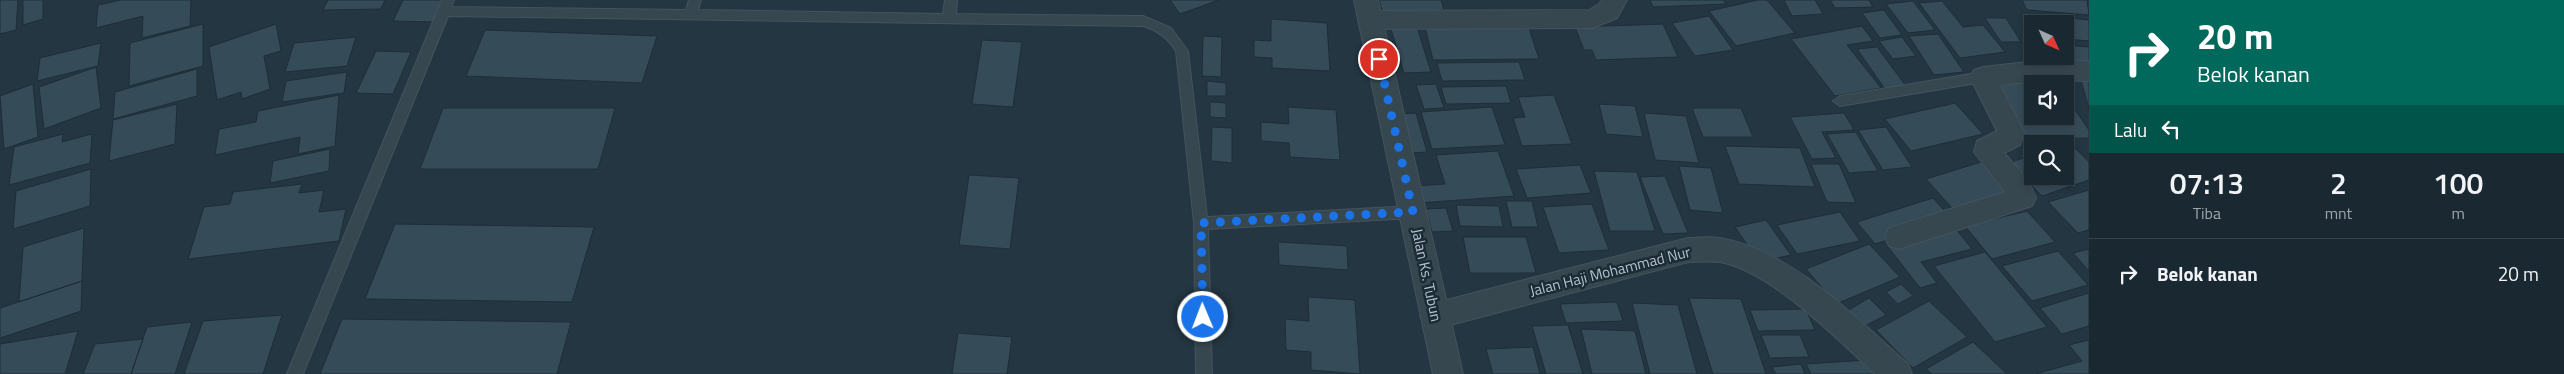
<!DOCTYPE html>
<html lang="id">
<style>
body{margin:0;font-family:"Titillium Web",sans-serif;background:#27343d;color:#f1f3f6;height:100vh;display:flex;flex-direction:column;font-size:19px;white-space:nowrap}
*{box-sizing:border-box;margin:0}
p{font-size:16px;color:#9fa6ab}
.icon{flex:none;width:28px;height:28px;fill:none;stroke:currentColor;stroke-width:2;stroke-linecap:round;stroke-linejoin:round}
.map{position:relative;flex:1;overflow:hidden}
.details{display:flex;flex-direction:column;background:#1a2831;width:475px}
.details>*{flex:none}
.guide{background:#00695c;color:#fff;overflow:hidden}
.needle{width:32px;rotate:135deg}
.buttons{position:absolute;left:2024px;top:15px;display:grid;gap:10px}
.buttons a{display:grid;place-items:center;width:50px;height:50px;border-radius:0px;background:#1a2831;box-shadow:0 2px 8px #0003,0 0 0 1px #38444d;font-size:25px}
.pin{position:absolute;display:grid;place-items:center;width:42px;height:42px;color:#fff;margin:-21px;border:2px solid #fff;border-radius:50%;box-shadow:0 1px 5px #0007}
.me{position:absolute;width:55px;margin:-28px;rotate:359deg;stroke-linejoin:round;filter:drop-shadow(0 0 4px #0008)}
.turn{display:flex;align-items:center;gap:18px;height:105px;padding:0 25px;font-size:22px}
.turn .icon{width:65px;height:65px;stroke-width:2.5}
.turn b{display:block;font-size:35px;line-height:42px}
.then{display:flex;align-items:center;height:48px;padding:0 25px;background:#0003;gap:10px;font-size:19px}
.eta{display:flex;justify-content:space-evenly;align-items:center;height:85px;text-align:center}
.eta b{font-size:30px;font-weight:600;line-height:35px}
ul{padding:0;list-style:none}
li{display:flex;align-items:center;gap:15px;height:70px;padding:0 25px;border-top:1px solid #38444d}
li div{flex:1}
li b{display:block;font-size:19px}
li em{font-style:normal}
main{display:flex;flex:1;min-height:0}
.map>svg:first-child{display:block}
</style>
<main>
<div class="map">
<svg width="2089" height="374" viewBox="0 0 2089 374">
<rect width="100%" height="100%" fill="#233641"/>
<path fill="#354b57" stroke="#1e2e38" d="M 0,0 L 18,0 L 16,30 L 0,34 Z
M 23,0 L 43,0 L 43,19 L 23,25 Z
M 121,0 L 191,0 L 190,26 L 142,38 L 143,16 L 96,28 L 98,5 Z
M 328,0 L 385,0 L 381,9 L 323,10 Z
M 403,0 L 443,0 L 434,22 L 393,21 Z
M 1170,0 L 1219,0 L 1180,14 Z
M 1379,0 L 1441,0 L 1444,10 L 1383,13 Z
M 1650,0 L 1724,0 L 1726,4 L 1653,7 Z
M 1758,0 L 1767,0 L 1795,33 L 1736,46 L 1709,11 Z
M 1784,0 L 1815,0 L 1823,14 L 1792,16 Z
M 1830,0 L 1869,0 L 1873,7 L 1835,8 Z
M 2022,0 L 2087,0 L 2089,15 L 2027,10 Z
M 1913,1 L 1935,30 L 1908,33 L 1886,4 Z
M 1942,1 L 1963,27 L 1983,25 L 2005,52 L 1960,58 L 1919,3 Z
M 1884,10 L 1902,35 L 1880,38 L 1862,13 Z
M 1709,16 L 1733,50 L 1695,56 L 1672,23 Z
M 2050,16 L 2089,20 L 2089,41 L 2065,39 L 2065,24 L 2053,24 Z
M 1985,18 L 2006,18 L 2021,42 L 2001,42 Z
M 1271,19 L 1327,23 L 1330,71 L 1272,68 L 1272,58 L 1254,57 L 1254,40 L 1271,41 Z
M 1527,22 L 1539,59 L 1433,60 L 1424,23 Z
M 203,24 L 203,66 L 129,86 L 130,43 Z
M 276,24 L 281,51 L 264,56 L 270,89 L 242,99 L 241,92 L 217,100 L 209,47 Z
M 1663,24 L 1678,57 L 1596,60 L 1592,50 L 1584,50 L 1575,27 Z
M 1862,26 L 1873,41 L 1847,45 L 1881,88 L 1835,96 L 1791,39 Z
M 1417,27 L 1431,72 L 1404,73 L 1391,29 Z
M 485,30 L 657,36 L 642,83 L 466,76 Z
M 1938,34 L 1964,72 L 1934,75 L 1909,36 Z
M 1203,36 L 1222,37 L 1221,77 L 1202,76 Z
M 356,37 L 347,66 L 285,72 L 294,43 Z
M 1902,37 L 1916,56 L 1893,59 L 1879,41 Z
M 982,40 L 1022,42 L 1013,107 L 972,104 Z
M 101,43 L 98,66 L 37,81 L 40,58 Z
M 2065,45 L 2089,47 L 2089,63 L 2062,61 L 2060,56 L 2065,56 Z
M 1877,47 L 1906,86 L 1885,89 L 1857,49 Z
M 376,51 L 411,52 L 393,94 L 356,93 Z
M 1519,62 L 1525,80 L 1442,81 L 1437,63 Z
M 96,67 L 101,108 L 44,129 L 39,87 Z
M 197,69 L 197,96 L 113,119 L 115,92 Z
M 347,72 L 344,93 L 282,102 L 286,81 Z
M 2081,80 L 2089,82 L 2089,109 Z
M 1207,81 L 1226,83 L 1226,96 L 1207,96 Z
M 2055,81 L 2057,84 L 2032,84 L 2032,116 L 2065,116 L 2065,95 L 2089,130 L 2089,138 L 2027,140 L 1991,84 Z
M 33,84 L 38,137 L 4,149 L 0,96 Z
M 1436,84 L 1444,108 L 1424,109 L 1416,85 Z
M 1506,86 L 1511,103 L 1446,104 L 1441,87 Z
M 339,95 L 335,146 L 298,154 L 300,137 L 215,155 L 219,129 L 256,122 L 258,111 Z
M 1554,95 L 1572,144 L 1522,146 L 1513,118 L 1525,117 L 1518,97 Z
M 1210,102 L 1226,103 L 1226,118 L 1210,117 Z
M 1955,103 L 1983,134 L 1911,151 L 1885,119 Z
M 177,104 L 175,144 L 109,161 L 113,120 Z
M 1599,104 L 1635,106 L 1643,137 L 1606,134 Z
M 1288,107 L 1336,110 L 1340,160 L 1290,157 L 1289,143 L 1261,141 L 1261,122 L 1289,124 Z
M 1492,107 L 1505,145 L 1432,149 L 1421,112 Z
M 443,108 L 615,108 L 598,169 L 420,169 Z
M 1692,108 L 1741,108 L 1753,137 L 1703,137 Z
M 1416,113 L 1427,152 L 1409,153 L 1399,114 Z
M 1644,113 L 1686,116 L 1699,163 L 1655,160 Z
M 1844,113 L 1854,130 L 1822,132 L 1836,158 L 1812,159 L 1790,117 Z
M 1212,127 L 1232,128 L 1232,163 L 1211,161 Z
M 1886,127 L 1912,167 L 1883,170 L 1858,130 Z
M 1856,132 L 1878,171 L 1849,173 L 1827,134 Z
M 63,134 L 62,142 L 92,134 L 90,163 L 9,185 L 14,147 Z
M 2069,142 L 2089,162 L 2089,180 L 2042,196 L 2009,163 L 2032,155 L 2032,176 L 2065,176 L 2065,144 Z
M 1725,146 L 1800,148 L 1815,187 L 1739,184 Z
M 330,149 L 329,171 L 270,183 L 273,161 Z
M 1498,151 L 1514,196 L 1419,203 L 1414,186 L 1445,184 L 1436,155 Z
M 1981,162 L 2017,199 L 1960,217 L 1926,179 Z
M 1811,164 L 1839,164 L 1856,203 L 1827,202 Z
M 1580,165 L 1591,193 L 1527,198 L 1516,169 Z
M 1679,166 L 1711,168 L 1723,213 L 1690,210 Z
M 91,169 L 90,206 L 13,229 L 16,191 Z
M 1594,171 L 1637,172 L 1655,231 L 1610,231 Z
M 969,175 L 1019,178 L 1010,249 L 959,245 Z
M 1665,176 L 1688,233 L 1663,234 L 1640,177 Z
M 302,184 L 299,193 L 324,190 L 319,212 L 346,209 L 339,241 L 188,259 L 204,207 L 230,204 L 233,192 Z
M 2089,190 L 2089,230 L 2078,233 L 2048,202 Z
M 1933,198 L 1952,219 L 1875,244 L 1857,222 Z
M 1506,201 L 1532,201 L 1538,227 L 1512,227 Z
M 1592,204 L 1609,250 L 1559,253 L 1543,207 Z
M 1456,205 L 1499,206 L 1503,227 L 1460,226 Z
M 1446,208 L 1453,231 L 1432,232 L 1426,209 Z
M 2027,211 L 2055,242 L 1992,259 L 1965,226 Z
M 1840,212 L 1860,241 L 1797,254 L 1777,225 Z
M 1766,220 L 1791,255 L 1759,262 L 1735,227 Z
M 395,224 L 594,227 L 572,302 L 365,299 Z
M 84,228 L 82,281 L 19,302 L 23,247 Z
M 1956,229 L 1972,249 L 1921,262 L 1937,283 L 1920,288 L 1888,247 Z
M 1463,237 L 1526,237 L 1536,273 L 1470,273 Z
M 1278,242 L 1347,246 L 1348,270 L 1279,265 Z
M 1869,244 L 1900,277 L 1836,304 L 1806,269 Z
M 2089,249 L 2089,271 L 2073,253 Z
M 2058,251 L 2088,285 L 2032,301 L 2002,266 Z
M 1985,252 L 2047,327 L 1995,342 L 1934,266 Z
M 82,281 L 81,311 L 0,338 L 0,308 Z
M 1901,284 L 1913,296 L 1898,304 L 1886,292 Z
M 2089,293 L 2089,326 L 2062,334 L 2040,308 Z
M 1308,297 L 1355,300 L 1360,374 L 1311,370 L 1311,352 L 1286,350 L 1285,319 L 1309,321 Z
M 1689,298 L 1741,299 L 1766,374 L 1713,374 Z
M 1869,298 L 1886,315 L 1863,327 L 1847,311 Z
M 1929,301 L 1967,337 L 1913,368 L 1876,330 Z
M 1617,302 L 1623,321 L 1566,323 L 1560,304 Z
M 1632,303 L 1678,305 L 1697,374 L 1650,374 Z
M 1806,309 L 1815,330 L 1758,331 L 1750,310 Z
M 282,315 L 263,374 L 184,374 L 203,321 Z
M 342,319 L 571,322 L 557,374 L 320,374 Z
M 192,322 L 175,374 L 131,374 L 147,327 Z
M 1568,325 L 1583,374 L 1546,374 L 1532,326 Z
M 1581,329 L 1635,331 L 1646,374 L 1592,374 Z
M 78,331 L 65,374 L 0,374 L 0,344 Z
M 958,333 L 1012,337 L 1007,374 L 952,374 Z
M 1761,335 L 1800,335 L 1809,357 L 1770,358 Z
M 143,339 L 131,374 L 83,374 L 95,344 Z
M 2089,340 L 2089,374 L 2035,374 L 2082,361 L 2069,345 Z
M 1973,342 L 2007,374 L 1932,374 L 1926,369 Z
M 1533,347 L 1540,374 L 1493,374 L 1486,349 Z
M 1868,360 L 1875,374 L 1811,374 L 1806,364 Z
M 1801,364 L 1805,374 L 1776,374 L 1772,367 Z"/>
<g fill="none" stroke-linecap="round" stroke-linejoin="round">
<defs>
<path id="service" d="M 442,0 L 454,0 L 451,7 L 686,10 L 689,0 L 701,0 L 698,10 L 943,14 L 945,0 L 957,0 L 956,14 L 1143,16 L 1171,28 L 1188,51 L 1207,217 L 1413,206 L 1418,208 L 1420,212 L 1418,216 L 1413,218 L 1208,229 L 1212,374 L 1196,374 L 1194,223 L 1176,51 C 1168,38 1157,30 1143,26 L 448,16 L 303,374 L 287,374 Z
M 1983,72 L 1989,77 L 1983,82 L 1840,106 L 1833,101 L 1840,96 Z"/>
<path id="minor" d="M 1602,0 L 1627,0 L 1617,18 L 1593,28 L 1370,29 L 1361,27 L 1358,20 L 1361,13 L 1370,11 L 1589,10 L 1599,4 Z
M 2044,60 L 2089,61 L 2089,81 L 2044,80 L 2000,85 L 2024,132 L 2020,145 L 2004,153 L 2028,180 L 2036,198 L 2032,206 L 1899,249 L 1889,246 L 1885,237 L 1889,228 L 2005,192 L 1974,152 L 1977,141 L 1997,131 L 1970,77 L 1974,70 L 1983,67 Z
M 1688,238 C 1698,238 1709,236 1719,238 C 1790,249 1856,318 1908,364 L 1912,374 L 1875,374 C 1837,339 1770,270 1719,262 C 1709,261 1698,262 1688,262 L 1435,329 L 1425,325 L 1420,316 L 1425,307 L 1435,303 Z"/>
<path id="tertiary" d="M 1354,0 L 1378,0 L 1463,374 L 1433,374 Z"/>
</defs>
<use href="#service" stroke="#44535d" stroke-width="2"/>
<use href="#minor" stroke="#44535d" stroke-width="2"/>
<use href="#tertiary" stroke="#44535d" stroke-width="2"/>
<use href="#service" fill="#374750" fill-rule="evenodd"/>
<use href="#minor" fill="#374750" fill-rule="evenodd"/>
<use href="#tertiary" fill="#374750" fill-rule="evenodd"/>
</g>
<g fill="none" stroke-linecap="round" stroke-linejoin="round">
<path stroke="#1a73e8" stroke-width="9" stroke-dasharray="0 16.2" d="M 1203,317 L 1201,223 L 1413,212 L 1379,59"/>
</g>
<g text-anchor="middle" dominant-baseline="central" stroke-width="5" stroke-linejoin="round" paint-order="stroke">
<g font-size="15" fill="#b4c1cb" stroke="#1c2c36">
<text transform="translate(1610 271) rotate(-14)">Jalan Haji Mohammad Nur</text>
<text transform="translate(1427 275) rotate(78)">Jalan Ks. Tubun</text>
</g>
</g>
</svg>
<div class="buttons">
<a><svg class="needle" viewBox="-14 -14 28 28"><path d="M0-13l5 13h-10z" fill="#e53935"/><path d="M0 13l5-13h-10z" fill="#9fa6ab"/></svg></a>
<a><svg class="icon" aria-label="sound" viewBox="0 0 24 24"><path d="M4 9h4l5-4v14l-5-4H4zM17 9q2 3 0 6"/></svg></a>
<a><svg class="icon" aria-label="search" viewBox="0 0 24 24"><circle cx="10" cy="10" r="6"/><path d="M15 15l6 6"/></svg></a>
</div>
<div class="pin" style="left:1379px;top:59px;background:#d93025"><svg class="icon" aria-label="arrive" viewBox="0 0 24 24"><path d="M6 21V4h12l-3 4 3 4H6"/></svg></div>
<svg class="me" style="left:1203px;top:317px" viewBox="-20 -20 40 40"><circle r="17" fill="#1a73e8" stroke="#fff" stroke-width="3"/><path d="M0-11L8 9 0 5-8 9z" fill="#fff"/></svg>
</div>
<section class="details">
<div class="guide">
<div class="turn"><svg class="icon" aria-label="right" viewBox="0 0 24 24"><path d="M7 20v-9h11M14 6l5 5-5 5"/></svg><div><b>20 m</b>Belok kanan</div></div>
<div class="then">Lalu<svg class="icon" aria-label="left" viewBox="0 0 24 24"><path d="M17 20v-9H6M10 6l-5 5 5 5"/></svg></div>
</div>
<div class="eta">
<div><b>07:13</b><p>Tiba</p></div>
<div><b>2</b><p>mnt</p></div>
<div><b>100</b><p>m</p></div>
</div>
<ul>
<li><svg class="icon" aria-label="right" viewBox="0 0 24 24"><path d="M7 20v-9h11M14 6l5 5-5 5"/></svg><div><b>Belok kanan</b></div><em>20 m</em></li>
</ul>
</section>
</main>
